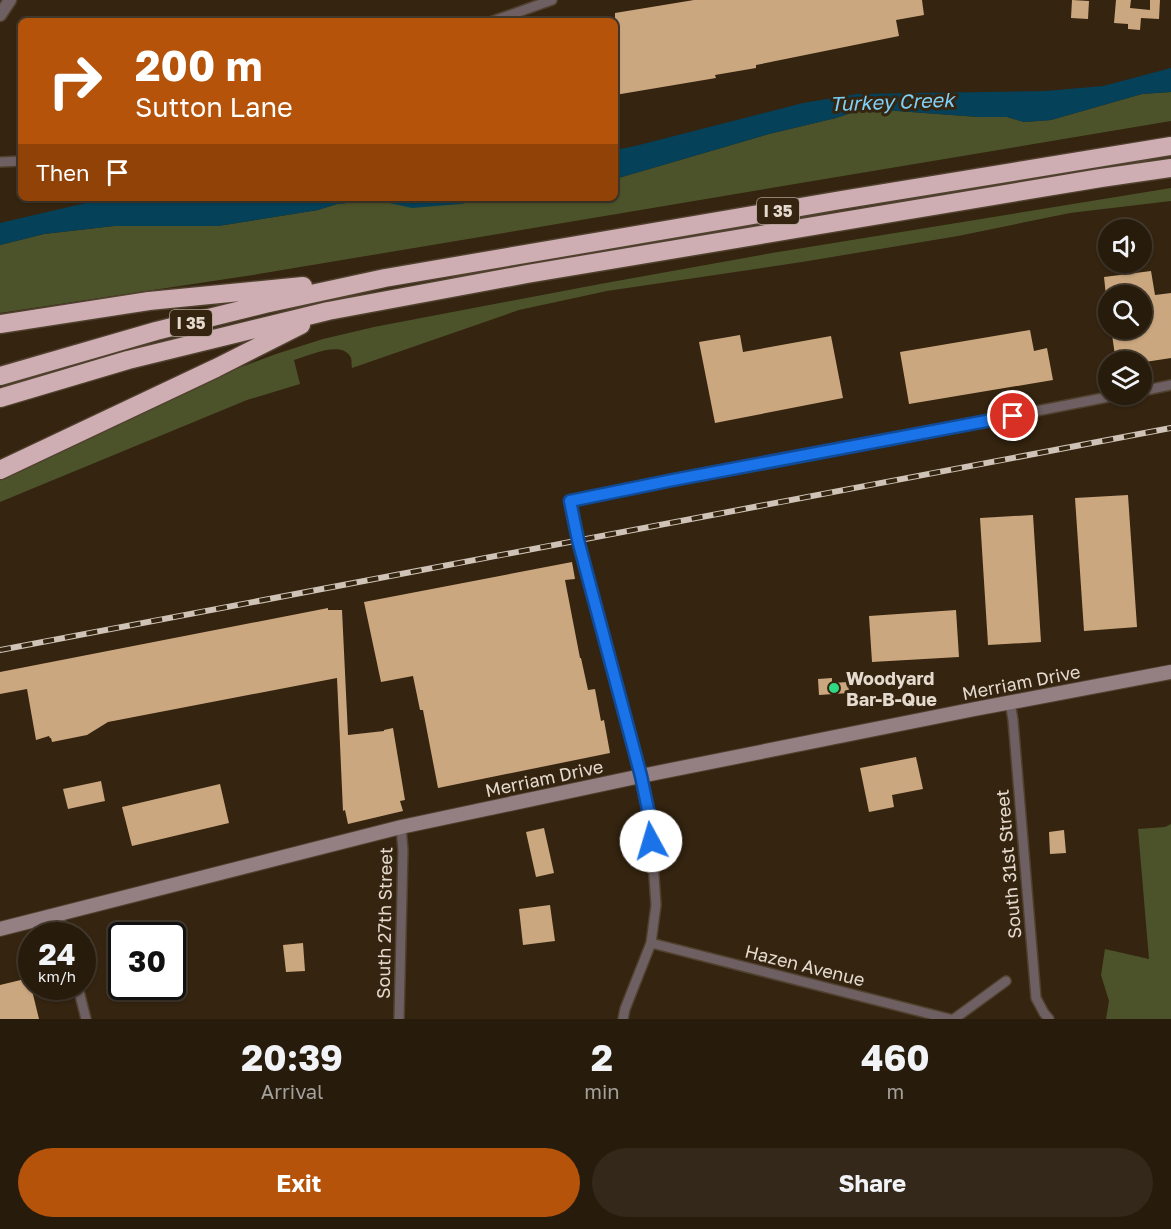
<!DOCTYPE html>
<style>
body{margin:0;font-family:"Golos Text",sans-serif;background:#33281a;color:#f1f3f6;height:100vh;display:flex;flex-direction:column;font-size:22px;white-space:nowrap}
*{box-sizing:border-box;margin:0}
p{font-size:20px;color:#a4a19d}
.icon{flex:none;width:33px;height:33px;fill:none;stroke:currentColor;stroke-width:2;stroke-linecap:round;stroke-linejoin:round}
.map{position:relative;height:1019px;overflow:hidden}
.drawer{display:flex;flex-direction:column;background:#271b0c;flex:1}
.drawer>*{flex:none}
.banner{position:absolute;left:18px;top:18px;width:600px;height:183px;border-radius:9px;box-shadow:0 2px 4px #0004,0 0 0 2px #43392d;background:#b45309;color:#fff;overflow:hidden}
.buttons{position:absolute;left:1098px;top:219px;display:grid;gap:12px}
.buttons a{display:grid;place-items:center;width:54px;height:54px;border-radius:50%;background:#271b0c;box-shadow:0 2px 4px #0004,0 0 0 2px #43392d;font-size:30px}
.speed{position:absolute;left:18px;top:922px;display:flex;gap:12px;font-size:30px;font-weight:700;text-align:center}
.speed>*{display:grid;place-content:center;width:78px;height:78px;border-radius:50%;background:#271b0c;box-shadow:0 2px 4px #0004,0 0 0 2px #43392d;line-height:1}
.speed small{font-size:15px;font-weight:400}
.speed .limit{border:3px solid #111;border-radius:9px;background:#fff;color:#111}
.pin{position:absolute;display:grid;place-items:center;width:51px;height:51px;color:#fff;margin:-26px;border:3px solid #fff;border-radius:50%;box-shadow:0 2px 6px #0007}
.me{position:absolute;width:66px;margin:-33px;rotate:354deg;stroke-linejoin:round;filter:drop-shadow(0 0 4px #0008)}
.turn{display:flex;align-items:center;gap:21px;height:126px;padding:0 18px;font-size:27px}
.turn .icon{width:78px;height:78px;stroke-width:2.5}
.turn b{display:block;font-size:42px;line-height:51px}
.then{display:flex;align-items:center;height:57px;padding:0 18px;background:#0003;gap:12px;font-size:22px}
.eta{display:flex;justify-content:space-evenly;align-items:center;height:102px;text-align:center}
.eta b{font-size:36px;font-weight:700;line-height:42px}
.button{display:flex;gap:12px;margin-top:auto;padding:12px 18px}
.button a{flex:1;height:69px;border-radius:36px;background:#b45309;color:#fff;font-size:24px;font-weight:700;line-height:69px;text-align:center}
.button a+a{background:#33281a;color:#f1f3f6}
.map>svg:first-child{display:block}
</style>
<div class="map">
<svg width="1171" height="1019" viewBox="0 0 1171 1019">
<rect width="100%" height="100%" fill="#342410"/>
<path fill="#4c532a" d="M 1171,92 L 1171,121 L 253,275 L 0,313 L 0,245 L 44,234 L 114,226 L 218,226 L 318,210 L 337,204 L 376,200 L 388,202 L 460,204 L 489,198 L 615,198 L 615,179 L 769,134 L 836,118 L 860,110 L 883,110 L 979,117 L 1007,117 L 1024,122 L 1051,120 L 1142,94 Z
M 1171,188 L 1171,201 L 1070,213 L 958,236 L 802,262 L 607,291 L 519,310 L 352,368 C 351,365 352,361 351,358 C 343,339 308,356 294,360 L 300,384 L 247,400 L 0,502 L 0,479 L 230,371 L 276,354 L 323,339 L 374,327 L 600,284 L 772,253 Z
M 1171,824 L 1171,1019 L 1106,1019 L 1109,1001 L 1101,975 L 1105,949 L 1149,959 L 1138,829 L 1165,827 Z"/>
<path fill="#054158" d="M 1171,68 L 1171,92 L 1142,94 L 1051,120 L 1024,122 L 1007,117 L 979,117 L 883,110 L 860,110 L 836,118 L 769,134 L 615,179 L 615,150 L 635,146 L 803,103 L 857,94 L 1045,91 L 1103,86 Z
M 107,198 L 489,198 L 460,204 L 412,208 L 376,200 L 337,204 L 318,210 L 218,226 L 114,226 L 44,234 L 0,245 L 0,223 Z"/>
<path fill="#cba77f" d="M 694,0 L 922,0 L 924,15 L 896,20 L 899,36 L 756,65 L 756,68 L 715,75 L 716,78 L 615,95 L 615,13 Z
M 1072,0 L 1089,1 L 1088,19 L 1071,18 Z
M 1116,0 L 1131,0 L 1130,8 L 1150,10 L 1150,0 L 1160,0 L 1159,19 L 1141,18 L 1140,30 L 1128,29 L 1128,24 L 1114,23 Z
M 1151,271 L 1155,295 L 1171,293 L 1171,358 L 1145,362 L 1116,362 L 1111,328 L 1142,328 L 1142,296 L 1106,296 L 1104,277 Z
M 1030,330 L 1034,351 L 1047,348 L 1053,380 L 909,404 L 900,352 Z
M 740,335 L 743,352 L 831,336 L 843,398 L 715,423 L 699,342 Z
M 1128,495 L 1137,627 L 1084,631 L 1075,498 Z
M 1033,515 L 1041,642 L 988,645 L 980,518 Z
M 572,562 L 575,579 L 565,580 L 580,658 L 581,658 L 588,690 L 595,689 L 601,721 L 604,720 L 610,753 L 438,788 L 423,710 L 420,710 L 413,676 L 381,682 L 364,602 Z
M 328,608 L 328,610 L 342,610 L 348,735 L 384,731 L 384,730 L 393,728 L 405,800 L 400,801 L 403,811 L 348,824 L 345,810 L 343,811 L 337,678 L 108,722 L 87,735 L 52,742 L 51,738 L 50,738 L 49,736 L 36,740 L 27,689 L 0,694 L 0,672 Z
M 956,610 L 959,657 L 872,662 L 869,616 Z
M 832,678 L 832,683 L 848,682 L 849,693 L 819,695 L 818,679 Z
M 916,757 L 923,789 L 892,795 L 894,807 L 869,812 L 860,768 Z
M 101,781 L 105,801 L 68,809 L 63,789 Z
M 220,784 L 229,823 L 132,846 L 122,807 Z
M 544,828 L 554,873 L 536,877 L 526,832 Z
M 1064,830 L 1066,853 L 1050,854 L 1049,832 Z
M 550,905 L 555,941 L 523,945 L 519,909 Z
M 303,943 L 305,971 L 286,972 L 283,945 Z
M 29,978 L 39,1019 L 0,1019 L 0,985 Z
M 119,987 L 146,987 L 147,991 L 121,997 Z"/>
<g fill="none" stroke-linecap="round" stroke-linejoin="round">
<defs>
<path id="minor" d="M 493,21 L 552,0
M 0,162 L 21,161
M 1142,391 L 1171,385
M 1010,702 L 1013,720 L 1036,998 L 1044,1013 L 1049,1019
M 59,914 L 64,936
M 651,943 L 950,1019
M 78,987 L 86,1019
M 399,1019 L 403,850 L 401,827
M 623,1019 L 625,1009 L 651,943 L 656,905 L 650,819 L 641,776 L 578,541 L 570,501 C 754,463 939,431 1123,394
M 954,1019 L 1006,981"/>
<path id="tertiary" d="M 0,15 L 10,0"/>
<path id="secondary" d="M 0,929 L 401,827 L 641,776 L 975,709 L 1171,672"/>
<path id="motorway" d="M 0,324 L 149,301 L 303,286
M 0,376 L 156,331 L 265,304 L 385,278 L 841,200 L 1171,146
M 0,398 L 128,360 L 328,311 L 527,274 L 1101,178 L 1171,168
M 0,470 L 216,368 L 301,325"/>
</defs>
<use href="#minor" stroke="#50412e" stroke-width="12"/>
<use href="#tertiary" stroke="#50412e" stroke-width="15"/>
<use href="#secondary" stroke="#50412e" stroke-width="16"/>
<use href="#motorway" stroke="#50412e" stroke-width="21"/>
<use href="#minor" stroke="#6d5f62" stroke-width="9"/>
<use href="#tertiary" stroke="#6d5f62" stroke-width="12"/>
<use href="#secondary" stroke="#947f83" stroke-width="14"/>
<use href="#motorway" stroke="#ceadb3" stroke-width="18"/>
<defs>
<path id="rail" d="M 0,650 L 1171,428"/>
</defs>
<use href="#rail" stroke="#cec3b6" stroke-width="6"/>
<use href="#rail" stroke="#342410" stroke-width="4" stroke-dasharray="11" stroke-linecap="butt"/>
</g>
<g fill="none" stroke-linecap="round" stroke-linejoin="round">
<defs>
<path id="route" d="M 651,841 L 650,819 L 641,776 L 578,540 L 570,501 L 673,480 L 1013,416"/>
</defs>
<use href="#route" stroke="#114b97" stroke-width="15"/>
<use href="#route" stroke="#1a73e8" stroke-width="10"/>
</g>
<circle fill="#2fd883" stroke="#342410" stroke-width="2" cx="834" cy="688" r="6"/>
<g text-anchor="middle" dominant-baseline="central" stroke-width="6" stroke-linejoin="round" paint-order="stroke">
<g fill="#342410" stroke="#b0a395" stroke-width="1.5">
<rect x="757" y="198" width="42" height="26" rx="4.5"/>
<rect x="170" y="310" width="42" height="26" rx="4.5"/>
</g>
<g font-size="16" font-weight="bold" fill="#e5dace">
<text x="778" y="211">I 35</text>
<text x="191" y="323">I 35</text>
</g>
<g font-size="18" font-weight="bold" fill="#e5dace" stroke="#342410" text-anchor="start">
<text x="846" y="678">Woodyard<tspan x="846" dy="21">Bar-B-Que</tspan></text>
</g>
<g font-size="18" fill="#e5dace" stroke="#342410">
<text transform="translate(1021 682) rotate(-11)">Merriam Drive</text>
<text transform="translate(544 778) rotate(-12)">Merriam Drive</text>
<text transform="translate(1008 864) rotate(-95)">South 31st Street</text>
<text transform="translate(384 923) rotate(-89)">South 27th Street</text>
<text transform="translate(805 965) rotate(14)">Hazen Avenue</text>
</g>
<g font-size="20" font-style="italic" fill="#7dd0f8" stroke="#342410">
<text transform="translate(892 101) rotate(-2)">Turkey Creek</text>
</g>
</g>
</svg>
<div class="buttons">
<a><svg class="icon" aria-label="sound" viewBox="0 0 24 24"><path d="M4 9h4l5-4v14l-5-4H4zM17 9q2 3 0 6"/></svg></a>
<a><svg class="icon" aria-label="search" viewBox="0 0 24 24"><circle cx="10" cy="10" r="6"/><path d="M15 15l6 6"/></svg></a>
<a><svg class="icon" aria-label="layers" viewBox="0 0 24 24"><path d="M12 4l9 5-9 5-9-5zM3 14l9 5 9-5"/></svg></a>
</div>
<div class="speed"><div>24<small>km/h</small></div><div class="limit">30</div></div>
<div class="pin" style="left:1013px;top:416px;background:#d93025"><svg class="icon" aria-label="arrive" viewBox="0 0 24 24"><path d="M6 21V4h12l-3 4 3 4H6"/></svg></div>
<svg class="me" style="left:651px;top:841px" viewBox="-20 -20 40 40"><circle r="19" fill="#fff"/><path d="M0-13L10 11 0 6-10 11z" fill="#1a73e8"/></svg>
<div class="banner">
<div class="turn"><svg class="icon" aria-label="right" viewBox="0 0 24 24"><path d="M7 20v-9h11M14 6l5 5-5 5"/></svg><div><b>200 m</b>Sutton Lane</div></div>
<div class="then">Then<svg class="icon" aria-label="arrive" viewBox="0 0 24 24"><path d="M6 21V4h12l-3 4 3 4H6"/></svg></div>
</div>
</div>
<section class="drawer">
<div class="eta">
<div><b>20:39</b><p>Arrival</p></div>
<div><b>2</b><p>min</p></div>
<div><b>460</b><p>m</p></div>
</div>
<div class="button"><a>Exit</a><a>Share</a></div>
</section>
